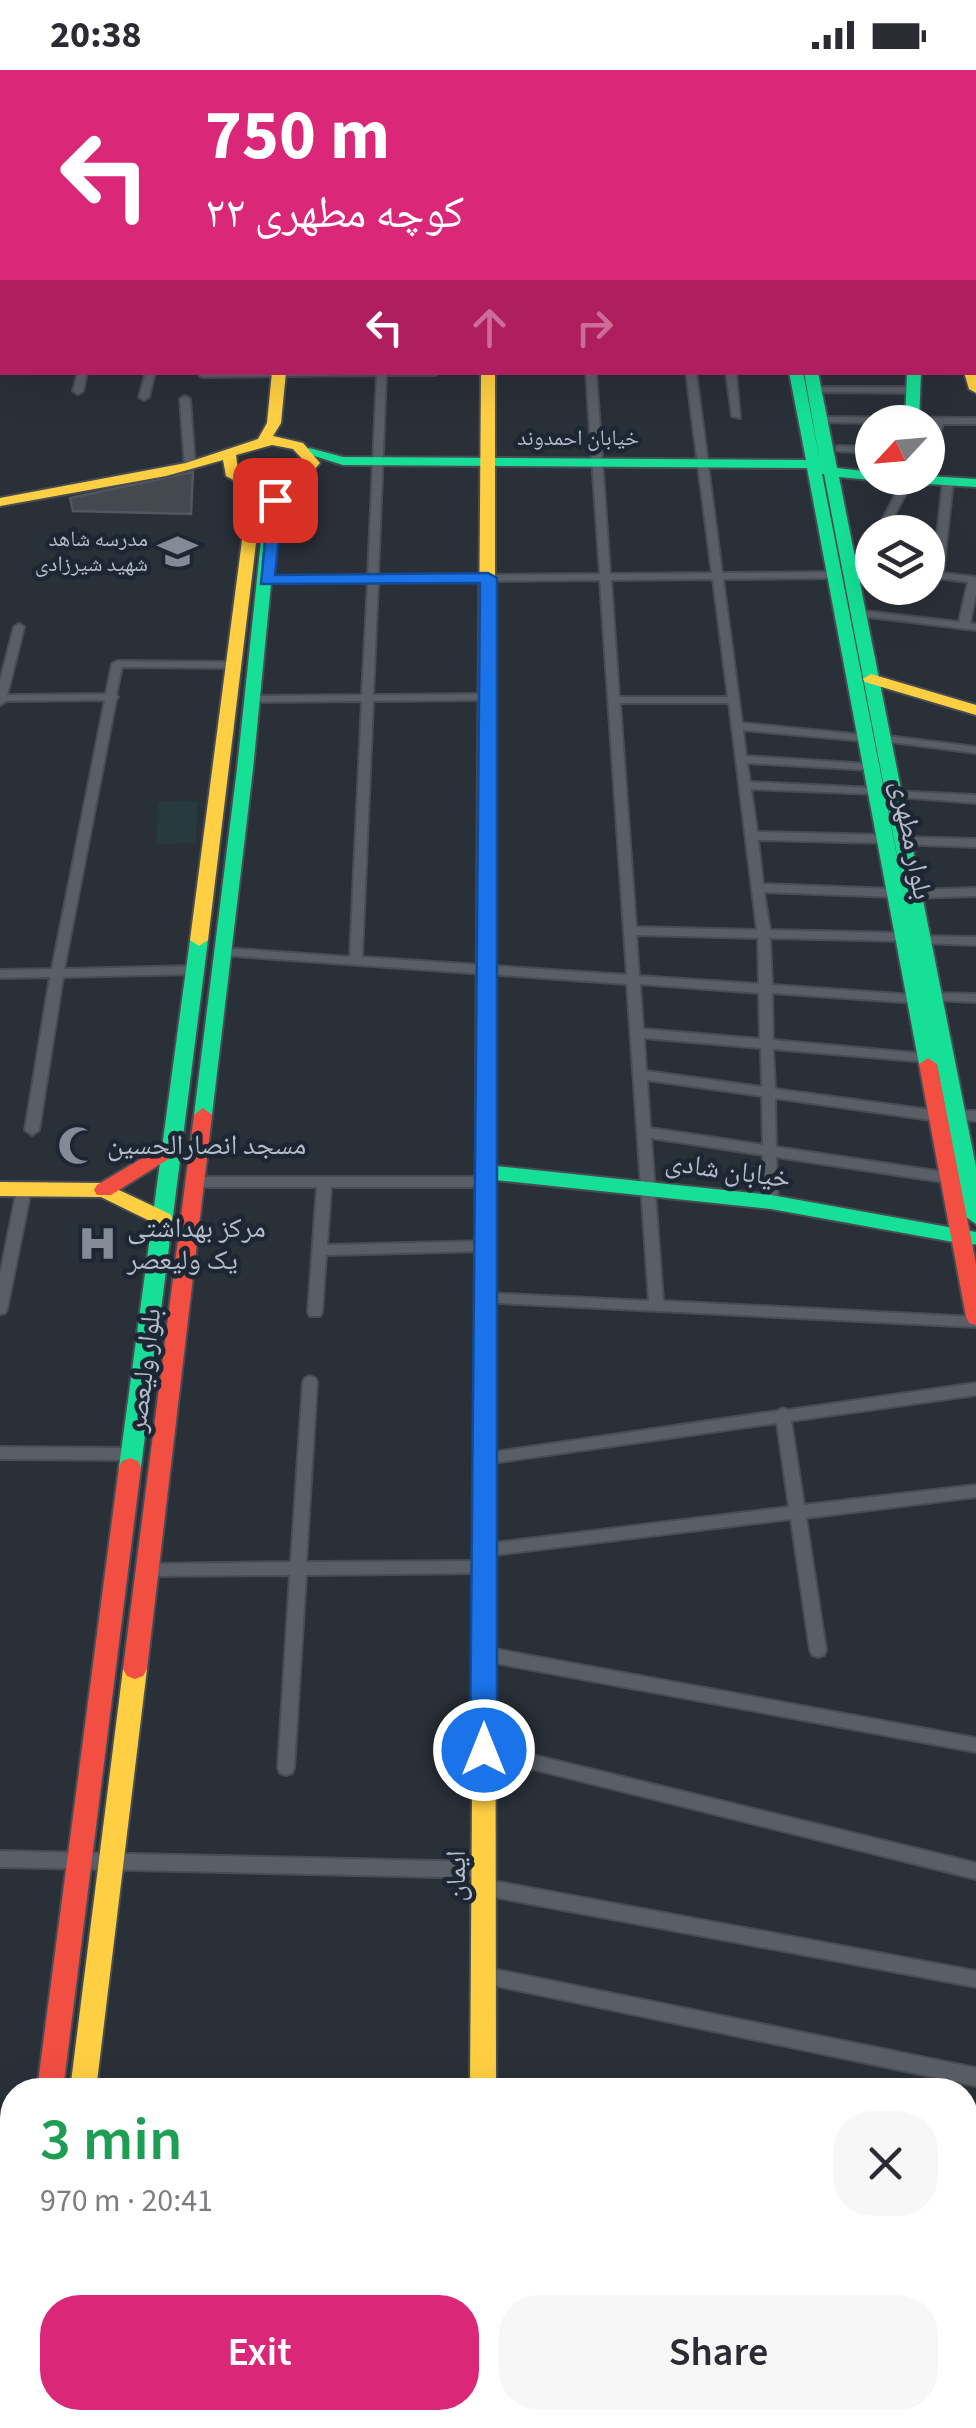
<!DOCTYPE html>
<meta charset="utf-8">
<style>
body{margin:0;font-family:"Source Sans 3","Noto Naskh Arabic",sans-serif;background:#f7f7f7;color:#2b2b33;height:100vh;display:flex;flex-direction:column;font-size:38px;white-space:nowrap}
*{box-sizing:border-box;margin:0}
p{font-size:32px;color:#7c7c81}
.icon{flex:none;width:55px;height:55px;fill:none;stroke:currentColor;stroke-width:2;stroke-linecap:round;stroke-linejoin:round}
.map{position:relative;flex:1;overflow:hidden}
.side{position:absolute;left:0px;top:2008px;width:978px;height:352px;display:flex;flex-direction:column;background:#fff;border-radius:40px 40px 0 0;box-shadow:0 10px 40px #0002}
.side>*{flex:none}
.guide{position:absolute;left:0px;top:0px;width:978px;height:305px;box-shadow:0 10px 40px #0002;background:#db2777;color:#fff;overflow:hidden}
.needle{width:65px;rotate:244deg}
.buttons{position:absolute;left:855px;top:335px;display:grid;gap:20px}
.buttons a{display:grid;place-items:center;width:90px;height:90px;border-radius:50%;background:#fff;box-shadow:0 10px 40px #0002;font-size:50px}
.pin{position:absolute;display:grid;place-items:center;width:85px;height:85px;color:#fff;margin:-42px;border-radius:20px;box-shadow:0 5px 15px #0006}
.me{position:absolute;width:110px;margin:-55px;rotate:0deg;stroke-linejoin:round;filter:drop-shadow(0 0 8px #0008)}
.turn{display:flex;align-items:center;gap:35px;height:210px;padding:0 40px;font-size:45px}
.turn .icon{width:130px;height:130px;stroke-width:2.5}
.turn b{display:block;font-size:70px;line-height:85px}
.lanes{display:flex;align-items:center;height:95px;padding:0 40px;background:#0003;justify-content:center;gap:50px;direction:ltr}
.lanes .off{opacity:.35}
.round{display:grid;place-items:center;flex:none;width:105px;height:105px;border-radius:40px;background:#f7f7f7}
.summary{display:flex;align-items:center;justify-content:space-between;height:170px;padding:0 40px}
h1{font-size:60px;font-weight:600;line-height:75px;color:#1e9e55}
.primary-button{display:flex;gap:20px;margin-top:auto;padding:20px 40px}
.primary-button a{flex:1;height:115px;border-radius:40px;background:#db2777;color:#fff;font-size:40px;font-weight:600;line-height:115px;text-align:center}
.primary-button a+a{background:#f7f7f7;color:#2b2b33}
.status{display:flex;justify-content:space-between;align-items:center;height:70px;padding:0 50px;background:#fff;direction:ltr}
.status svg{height:28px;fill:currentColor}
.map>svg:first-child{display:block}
</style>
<div class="status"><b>20:38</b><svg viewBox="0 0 49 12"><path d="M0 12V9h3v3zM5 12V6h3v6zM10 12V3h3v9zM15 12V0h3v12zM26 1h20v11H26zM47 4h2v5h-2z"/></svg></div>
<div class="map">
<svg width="976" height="2358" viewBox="0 0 976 2358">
<rect width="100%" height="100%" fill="#2a3038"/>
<path fill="#273a3e" d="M 197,731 L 196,773 L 156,774 L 158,732 Z"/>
<path fill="#444950" stroke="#52575f" stroke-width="2.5" d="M 193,402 L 191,444 L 73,441 L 70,428 Z"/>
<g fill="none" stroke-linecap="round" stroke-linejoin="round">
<defs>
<path id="street" d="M 224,0 L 232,0 L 232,2 L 225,2 Z
M 290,0 L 298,0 L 298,2 L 291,2 Z
M 326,0 L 334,0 L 335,2 L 328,2 Z
M 373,0 L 381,0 L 382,2 L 375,2 Z
M 498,0 L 506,0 L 507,2 L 500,2 Z
M 602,0 L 631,0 L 624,2 L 600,2 Z
M 707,0 L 715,0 L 716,2 L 709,2 Z
M 756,0 L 764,0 L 765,2 L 758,2 Z
M 0,56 L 2,56 L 2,61 L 0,61 Z
M 975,70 L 976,70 L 976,74 L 975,74 Z
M 0,73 L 2,73 L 2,77 L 0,77 Z
M 975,94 L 976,94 L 976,98 L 975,98 Z
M 0,105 L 2,105 L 2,109 L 0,109 Z
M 0,177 L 2,178 L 2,182 L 0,183 Z
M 975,186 L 976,186 L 976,192 L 975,192 Z
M 0,208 L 2,209 L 2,213 L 0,214 Z
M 975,208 L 976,208 L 976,214 L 975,214 Z
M 0,241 L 2,241 L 2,247 L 0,247 Z
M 975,243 L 976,243 L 976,249 L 975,249 Z
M 78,302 L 87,302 L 83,321 L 78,324 L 73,321 Z
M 146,302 L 155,302 L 149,327 L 144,330 L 139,327 Z
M 199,302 L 439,302 L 435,305 L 386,305 L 378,506 L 600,504 L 586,302 L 596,302 L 610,504 L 712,503 L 686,302 L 696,302 L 722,503 L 834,502 L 839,505 L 834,508 L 723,509 L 742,653 L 864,665 L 870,668 L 864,671 L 743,660 L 746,686 L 870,694 L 876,697 L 870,700 L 747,693 L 750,712 L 875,718 L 881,721 L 875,724 L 751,719 L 757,762 L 884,765 L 890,769 L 884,773 L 758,770 L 763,814 L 895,819 L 901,823 L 895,827 L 764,822 L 770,860 L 904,863 L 910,867 L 904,871 L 770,868 L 772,915 L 916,925 L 922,929 L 916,933 L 772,923 L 773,970 L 927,984 L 933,988 L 927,992 L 773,979 L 775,1019 L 938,1041 L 945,1046 L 938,1051 L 775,1028 L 776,1077 L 950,1103 L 957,1108 L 950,1113 L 776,1087 L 778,1132 L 771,1137 L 764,1132 L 763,1085 L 651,1068 L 663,1231 L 976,1247 L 976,1257 L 480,1232 L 478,1228 L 480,1224 L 485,1223 L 649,1231 L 627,914 L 220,885 L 218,882 L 224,878 L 350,887 L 362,631 L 252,632 L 247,629 L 252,626 L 362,625 L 368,512 L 266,513 L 261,510 L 266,507 L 368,506 L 377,305 L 203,307 L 200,306 ZM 713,509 L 728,627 L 619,627 L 611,510 ZM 600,510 L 627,905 L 362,887 L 373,631 L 488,630 L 493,627 L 488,624 L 373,625 L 378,512 ZM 620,633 L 729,633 L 757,860 L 636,857 ZM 636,865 L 758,868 L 759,914 L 639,906 ZM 640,914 L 759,923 L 760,969 L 643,959 ZM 644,968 L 761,978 L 762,1017 L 646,1001 ZM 647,1010 L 762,1026 L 763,1075 L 650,1058 Z
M 726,302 L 736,302 L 740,348 L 732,346 Z
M 814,317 L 913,317 L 918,320 L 913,323 L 811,322 L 811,318 Z
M 185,326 L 190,329 L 195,397 L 190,400 L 185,397 L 180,329 Z
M 820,347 L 976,348 L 976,354 L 943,354 L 933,390 L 928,393 L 928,375 L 934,354 L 817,352 L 817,348 Z
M 839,376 L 872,377 L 872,383 L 836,381 L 836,377 Z
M 904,408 L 914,408 L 886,462 L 876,462 Z
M 948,408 L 953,411 L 943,503 L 976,507 L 976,524 L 970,553 L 976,554 L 976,560 L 852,545 L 852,541 L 856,540 L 959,552 L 968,512 L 928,507 L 928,501 L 933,502 L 943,411 Z
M 847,491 L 872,494 L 872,500 L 843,496 L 843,492 Z
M 19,554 L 24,557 L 7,625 L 106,624 L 112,594 L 117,591 L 236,592 L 241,595 L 236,598 L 122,597 L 116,625 L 118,627 L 116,630 L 64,899 L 195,896 L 201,900 L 195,904 L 63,907 L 39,1060 L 32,1065 L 25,1060 L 50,907 L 0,908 L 0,900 L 52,899 L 105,630 L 6,631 L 0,635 L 0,611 L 14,557 Z
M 880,665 L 976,677 L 976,683 L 876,670 L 876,666 Z
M 891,721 L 976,725 L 976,733 L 887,726 L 887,722 Z
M 901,767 L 976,769 L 976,777 L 897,774 L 897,768 Z
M 976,818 L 976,826 L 912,828 L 906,824 L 912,820 Z
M 921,866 L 976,867 L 976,875 L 917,873 L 915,870 Z
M 932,923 L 976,924 L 976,932 L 928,930 L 926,927 L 928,924 Z
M 956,1041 L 976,1041 L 976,1051 L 951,1049 L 949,1046 Z
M 195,1107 L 486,1107 L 493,1112 L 486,1117 L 331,1117 L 327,1175 L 486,1171 L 493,1176 L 486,1181 L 326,1185 L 322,1242 L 320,1246 L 310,1246 L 308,1242 L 317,1117 L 195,1117 L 188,1112 Z
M 24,1115 L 31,1120 L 7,1239 L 5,1243 L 0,1244 L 0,1205 L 17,1120 Z
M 310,1306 L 315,1308 L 317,1312 L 306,1492 L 484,1491 L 489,1492 L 492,1497 L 489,1502 L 484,1503 L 306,1505 L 294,1698 L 292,1703 L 286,1705 L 280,1703 L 278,1698 L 290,1505 L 147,1506 L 142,1505 L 139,1500 L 142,1495 L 147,1494 L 291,1492 L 303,1312 L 305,1308 Z
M 976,1313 L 976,1325 L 791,1351 L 804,1435 L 976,1415 L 976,1427 L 806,1448 L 826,1580 L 824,1585 L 818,1587 L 812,1585 L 810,1580 L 791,1449 L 485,1486 L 480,1484 L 477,1480 L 480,1476 L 485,1474 L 789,1437 L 777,1353 L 485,1394 L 480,1392 L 478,1388 L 480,1384 L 777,1341 L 783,1338 L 788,1340 Z
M 0,1377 L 133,1378 L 138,1380 L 140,1384 L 138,1388 L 133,1390 L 0,1389 Z
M 484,1577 L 976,1668 L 976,1682 L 484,1591 L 478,1589 L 476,1584 L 478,1579 Z
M 484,1673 L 976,1793 L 976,1809 L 484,1687 L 478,1685 L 476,1680 L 478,1675 Z
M 0,1781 L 483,1792 L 489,1794 L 491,1800 L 489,1806 L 483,1808 L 0,1797 Z
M 483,1809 L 976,1901 L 976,1917 L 483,1825 L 477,1823 L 474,1817 L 477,1811 Z
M 483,1897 L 976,1998 L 976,2016 L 483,1913 L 477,1911 L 474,1905 L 477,1899 Z
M 965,2146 L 976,2148 L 976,2166 L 965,2164 Z
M 231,2348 L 251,2348 L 250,2358 L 230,2358 Z"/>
<path id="fast" d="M 163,0 L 175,0 L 175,2 L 164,2 Z
M 660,0 L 672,0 L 674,2 L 662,2 Z
M 0,132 L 2,133 L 2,139 L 0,140 Z
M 0,265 L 2,265 L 2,273 L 0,273 Z
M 789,302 L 803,302 L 820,392 L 804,302 L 818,302 L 837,398 L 872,402 L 872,408 L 878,408 L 872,410 L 839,407 L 976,1097 L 976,1154 L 966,1147 L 937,995 L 928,1000 L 919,994 L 807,398 L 343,395 L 302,382 L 309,378 L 343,387 L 806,390 ZM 822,404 L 824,404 L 908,842 Z
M 907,302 L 921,302 L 919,352 L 905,352 Z
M 928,406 L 976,409 L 976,417 L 897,412 L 890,408 Z
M 289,408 L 296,412 L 278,442 L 253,699 L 212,1045 L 203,1052 L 194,1045 L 237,699 L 264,442 L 284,409 Z
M 486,828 L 495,834 L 495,1096 L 771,1125 L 970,1161 L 976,1162 L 976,1174 L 970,1175 L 771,1139 L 495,1110 L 495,1289 L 492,1295 L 478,1295 L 475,1289 L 477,834 Z
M 199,864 L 208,870 L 141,1397 L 138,1403 L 130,1406 L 122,1403 L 119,1397 L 190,870 Z
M 965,2285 L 976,2286 L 976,2314 L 965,2313 Z
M 467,2348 L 495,2348 L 495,2358 L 467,2358 Z"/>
<path id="slow" d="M 853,0 L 865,0 L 866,2 L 855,2 Z
M 975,300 L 976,301 L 976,323 L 969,319 L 964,302 L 975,302 Z
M 272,302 L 286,302 L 281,353 L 273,366 L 303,373 L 320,393 C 303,414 282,422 254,417 L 260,440 L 208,870 L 199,876 L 190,870 L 246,440 L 239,413 L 226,406 L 223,390 L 166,406 L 0,436 L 0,428 L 186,393 L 258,369 L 267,353 ZM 272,375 L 293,379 L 306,393 C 287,414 262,414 238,401 L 236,385 Z
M 481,302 L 495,302 L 495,834 L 486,840 L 477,834 Z
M 871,604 L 976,635 L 976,645 L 865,612 L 863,609 Z
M 0,1112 L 104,1113 L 170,1144 L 173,1149 L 163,1156 L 156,1154 L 101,1127 L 0,1126 Z
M 485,1281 L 492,1283 L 495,1289 L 496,2020 L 470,2020 L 475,1289 L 478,1283 Z
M 135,1589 L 143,1592 L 147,1599 L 96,2020 L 70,2020 L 123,1599 L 127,1592 Z"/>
<path id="jam" d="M 975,147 L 976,147 L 976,155 L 975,155 Z
M 928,988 L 937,994 L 976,1194 L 976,1255 L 969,1253 L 966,1247 L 919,994 Z
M 203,1038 L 212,1045 L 147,1599 L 143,1606 L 135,1609 L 127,1606 L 123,1599 L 194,1045 Z
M 171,1071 L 178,1073 L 181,1078 L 178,1083 L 111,1125 L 97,1125 L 94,1120 L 97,1115 Z
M 130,1388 L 138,1391 L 141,1397 L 63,2020 L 37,2020 L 119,1397 L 122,1391 Z
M 0,2275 L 12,2275 L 12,2303 L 0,2303 Z
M 17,2348 L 45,2348 L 44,2358 L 16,2358 Z"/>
</defs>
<use href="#street" stroke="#484c53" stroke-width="4"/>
<use href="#fast" stroke="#484c53" stroke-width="4"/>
<use href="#slow" stroke="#484c53" stroke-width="4"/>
<use href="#jam" stroke="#484c53" stroke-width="4"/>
<use href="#street" fill="#5a5e66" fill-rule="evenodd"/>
<use href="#fast" fill="#16e098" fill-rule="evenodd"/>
<use href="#slow" fill="#ffcf43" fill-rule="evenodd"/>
<use href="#jam" fill="#f24e42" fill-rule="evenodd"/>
</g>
<path fill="#1a73e8" stroke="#114b97" stroke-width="2.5" d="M 269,426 L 283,430 L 275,505 L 488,503 L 497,508 L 497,1680 L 493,1689 L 484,1692 L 474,1689 L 470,1680 L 480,513 L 261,514 Z"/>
<defs>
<symbol id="school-bare" viewBox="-9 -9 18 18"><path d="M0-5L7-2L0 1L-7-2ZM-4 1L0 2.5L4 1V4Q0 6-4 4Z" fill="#848b96" stroke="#1d2633" stroke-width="2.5" paint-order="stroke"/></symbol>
<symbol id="mosque-bare" viewBox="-9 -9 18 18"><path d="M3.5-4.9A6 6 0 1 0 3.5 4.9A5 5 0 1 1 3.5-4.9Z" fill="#848b96" stroke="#1d2633" stroke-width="2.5" paint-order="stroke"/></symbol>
<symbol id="hospital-bare" viewBox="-9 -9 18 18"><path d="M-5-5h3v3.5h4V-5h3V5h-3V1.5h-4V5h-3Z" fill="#848b96" stroke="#1d2633" stroke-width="2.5" paint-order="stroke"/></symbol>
</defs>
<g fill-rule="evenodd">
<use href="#school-bare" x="150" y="454" width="55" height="55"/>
<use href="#mosque-bare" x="50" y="1048" width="55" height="55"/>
<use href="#hospital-bare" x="70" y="1146" width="55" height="55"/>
</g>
<g text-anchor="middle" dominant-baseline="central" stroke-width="9" stroke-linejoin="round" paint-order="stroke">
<g font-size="22" fill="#b4bcc9" stroke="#1d2633">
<text x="578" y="368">خیابان احمدوند</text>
</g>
<g font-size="22" fill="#b4bcc9" stroke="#1d2633" text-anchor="end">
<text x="148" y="469">مدرسه شاهد<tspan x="148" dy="25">شهید شیرزادی</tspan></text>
</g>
<g font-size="28" fill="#b4bcc9" stroke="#1d2633">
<text transform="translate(912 770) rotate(79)">بلوار مطهری</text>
<text transform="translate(728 1100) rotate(8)">خیابان شادی</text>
<text transform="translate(144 1300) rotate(-83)">بلوار ولیعصر</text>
<text transform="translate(456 1806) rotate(-90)">ایمان</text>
</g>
<g font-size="28" fill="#b4bcc9" stroke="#1d2633" text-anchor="start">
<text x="107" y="1075">مسجد انصارالحسین</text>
<text x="127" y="1158">مرکز بهداشتی<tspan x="127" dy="32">یک ولیعصر</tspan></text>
</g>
</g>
</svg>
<div class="buttons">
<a><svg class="needle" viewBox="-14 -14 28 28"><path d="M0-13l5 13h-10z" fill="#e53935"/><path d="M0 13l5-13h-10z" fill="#7c7c81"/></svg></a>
<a><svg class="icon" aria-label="layers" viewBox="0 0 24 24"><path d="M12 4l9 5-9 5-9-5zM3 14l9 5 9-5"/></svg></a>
</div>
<div class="pin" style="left:275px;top:430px;background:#d93025"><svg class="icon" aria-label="arrive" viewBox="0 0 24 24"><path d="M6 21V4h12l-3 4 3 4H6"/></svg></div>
<svg class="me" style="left:484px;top:1680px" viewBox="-20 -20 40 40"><circle r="17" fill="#1a73e8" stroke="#fff" stroke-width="3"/><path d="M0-11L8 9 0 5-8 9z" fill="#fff"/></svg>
<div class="guide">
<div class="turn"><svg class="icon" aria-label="left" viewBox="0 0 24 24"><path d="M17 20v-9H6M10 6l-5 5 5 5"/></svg><div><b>750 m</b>کوچه مطهری ۲۲</div></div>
<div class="lanes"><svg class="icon" aria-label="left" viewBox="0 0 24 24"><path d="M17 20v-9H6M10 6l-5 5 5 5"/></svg><svg class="icon off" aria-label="ahead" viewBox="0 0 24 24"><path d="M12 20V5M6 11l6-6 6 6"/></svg><svg class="icon off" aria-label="right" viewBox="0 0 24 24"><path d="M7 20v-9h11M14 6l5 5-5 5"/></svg></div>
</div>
<section class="side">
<div class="summary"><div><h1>3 min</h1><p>970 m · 20:41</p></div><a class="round"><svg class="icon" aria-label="close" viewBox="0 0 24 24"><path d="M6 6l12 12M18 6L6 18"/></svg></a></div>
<div class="primary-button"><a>Exit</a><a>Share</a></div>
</section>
</div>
